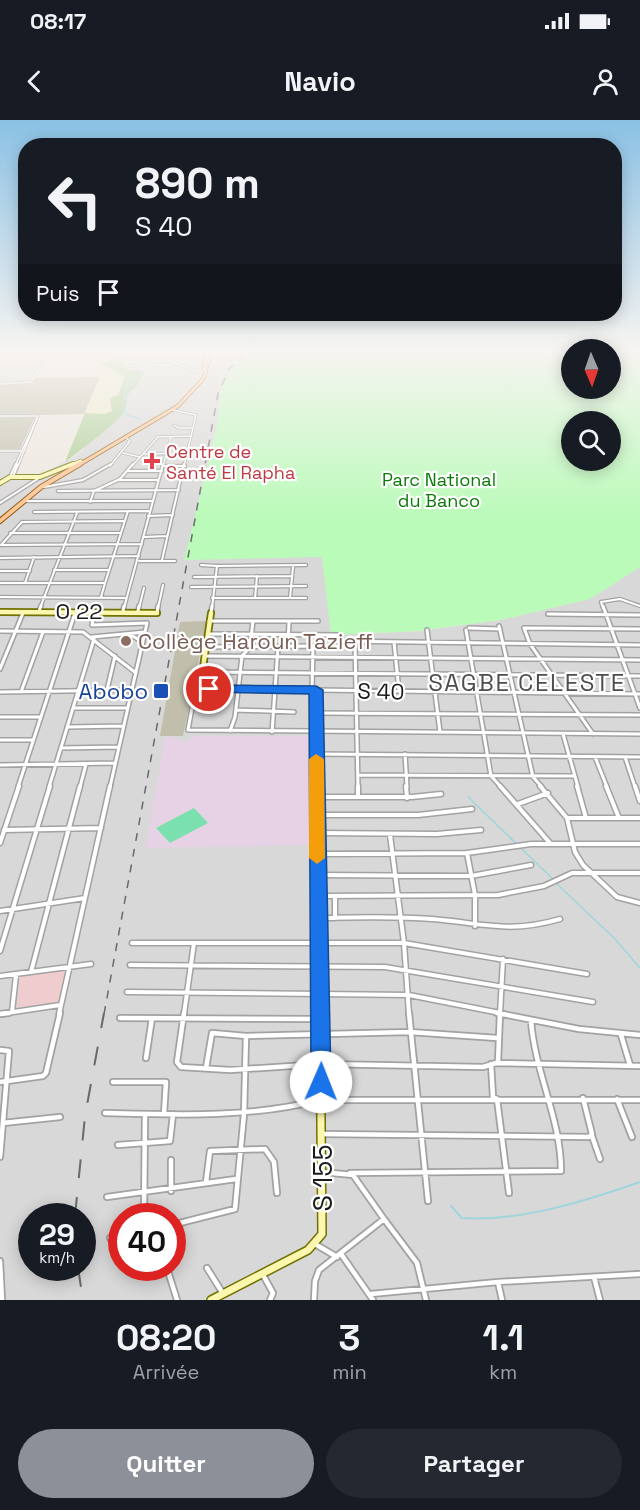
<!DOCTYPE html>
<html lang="fr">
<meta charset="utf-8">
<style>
body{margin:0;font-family:"Space Grotesk",sans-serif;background:#242831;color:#f1f3f6;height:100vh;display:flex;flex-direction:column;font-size:22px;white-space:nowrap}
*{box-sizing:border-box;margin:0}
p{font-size:20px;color:#9ea1a6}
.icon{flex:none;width:33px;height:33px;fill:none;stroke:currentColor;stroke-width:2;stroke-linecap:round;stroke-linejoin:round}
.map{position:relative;height:1180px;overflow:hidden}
.side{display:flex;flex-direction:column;background:#171b24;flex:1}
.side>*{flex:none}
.guide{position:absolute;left:18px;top:18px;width:604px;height:183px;border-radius:24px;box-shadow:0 3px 15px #0003;background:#171b24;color:#f1f3f6;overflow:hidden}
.needle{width:39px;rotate:178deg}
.controls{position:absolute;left:561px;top:219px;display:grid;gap:12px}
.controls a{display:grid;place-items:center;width:60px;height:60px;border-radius:50%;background:#171b24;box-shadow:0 3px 15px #0003;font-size:30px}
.speed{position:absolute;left:18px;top:1083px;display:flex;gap:12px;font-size:30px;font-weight:700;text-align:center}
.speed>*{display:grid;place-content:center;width:78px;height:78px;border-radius:50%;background:#171b24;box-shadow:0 3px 15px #0003;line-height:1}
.speed small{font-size:15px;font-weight:400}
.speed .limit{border:9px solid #d22;background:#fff;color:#111}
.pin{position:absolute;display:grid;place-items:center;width:51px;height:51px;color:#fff;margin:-26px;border:3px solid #fff;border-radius:50%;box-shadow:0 2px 6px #0007}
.me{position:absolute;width:66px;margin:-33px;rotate:1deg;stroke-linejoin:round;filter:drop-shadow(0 0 4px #0008)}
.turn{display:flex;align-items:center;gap:21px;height:126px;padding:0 18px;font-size:27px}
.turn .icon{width:78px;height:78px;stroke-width:2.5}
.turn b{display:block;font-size:42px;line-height:51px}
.then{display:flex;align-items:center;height:57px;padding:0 18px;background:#0003;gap:12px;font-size:22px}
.eta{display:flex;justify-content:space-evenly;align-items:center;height:102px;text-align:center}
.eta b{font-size:36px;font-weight:600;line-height:42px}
.action{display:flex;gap:12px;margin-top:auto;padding:12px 18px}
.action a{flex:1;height:69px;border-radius:36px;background:#8c9099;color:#fff;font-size:24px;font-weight:600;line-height:69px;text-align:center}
.action a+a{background:#242831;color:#f1f3f6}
.status{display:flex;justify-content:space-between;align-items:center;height:42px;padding:0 30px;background:#171b24;direction:ltr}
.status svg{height:16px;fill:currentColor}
header{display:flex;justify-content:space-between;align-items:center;height:78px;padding:0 18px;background:#171b24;font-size:27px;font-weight:600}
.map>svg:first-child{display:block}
</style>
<div class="status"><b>08:17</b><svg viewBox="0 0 49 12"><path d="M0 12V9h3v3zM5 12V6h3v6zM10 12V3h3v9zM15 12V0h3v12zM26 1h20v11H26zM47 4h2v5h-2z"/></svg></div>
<header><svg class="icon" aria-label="back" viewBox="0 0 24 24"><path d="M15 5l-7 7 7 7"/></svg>Navio<svg class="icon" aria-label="person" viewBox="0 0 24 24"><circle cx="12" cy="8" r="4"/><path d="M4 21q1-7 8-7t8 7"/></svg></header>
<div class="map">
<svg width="640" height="1180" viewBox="0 0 640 1180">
<rect width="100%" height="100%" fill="#ede7df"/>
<path fill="#d9d8d8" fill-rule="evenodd" d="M 0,232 L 50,232 L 32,264 L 0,264 Z
M 73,232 L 149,232 L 166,239 L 248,233 L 227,255 L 220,274 L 640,437 L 640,1180 L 0,1180 L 0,332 L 24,331 L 12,355 L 41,354 L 65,342 L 82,331 L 93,318 L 122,294 L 127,284 L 127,275 L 137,266 L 142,256 L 115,238 L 97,243 ZM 322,436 L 589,479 L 500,500 L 419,511 L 332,515 ZM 32,1096 L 82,1096 L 82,1148 L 32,1148 ZM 122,1096 L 172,1096 L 172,1148 L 122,1148 Z"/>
<path fill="#efcdcf" d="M 66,850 L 58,882 L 17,888 L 20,855 Z"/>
<path fill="#e6d1e5" d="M 169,616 L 184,622 L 189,621 L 191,616 L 308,616 L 309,725 L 146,728 L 153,687 L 149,685 L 154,681 L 165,619 Z"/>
<path fill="#c1bfab" d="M 100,257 L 84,294 L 0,296 L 0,264 L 32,264 L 35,258 Z
M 35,297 L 20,329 L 0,329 L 0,298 Z
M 207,501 L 183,616 L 160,616 L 180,502 Z"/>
<path fill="#edecc9" d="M 97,243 L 124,255 L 126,259 L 114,269 L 114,276 L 111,277 L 112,291 L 105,294 L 85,293 L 100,257 Z"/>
<path fill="#aace92" d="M 115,238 L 130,249 L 145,251 L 137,266 L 127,275 C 127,282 127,286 123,293 C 117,303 76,334 65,342 L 85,293 L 105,294 L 112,291 L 110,278 L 118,275 L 125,257 L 99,243 Z"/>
<path fill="#bafbb9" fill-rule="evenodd" d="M 248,232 L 571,232 L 572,268 L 610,268 L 611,232 L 640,232 L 640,447 L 590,479 L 500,500 L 419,511 L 331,515 L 322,437 L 184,440 L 217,306 L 222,266 L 233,245 ZM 572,302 L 610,302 L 610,340 L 572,340 Z"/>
<path fill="#79e0ae" d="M 194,688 L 208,703 L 170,723 L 156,708 Z"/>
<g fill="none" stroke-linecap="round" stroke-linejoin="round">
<path stroke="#9ed5dd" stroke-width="1.5" d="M 104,232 L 128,239 L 132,247 L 137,248 L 140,254 L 125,268 L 124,290 L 127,295 L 140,299
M 468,677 L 553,759
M 556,763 L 614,818 L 640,848"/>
<path stroke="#9ed5dd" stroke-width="2" d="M 451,1086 L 462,1098 C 519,1102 586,1081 640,1062"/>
<defs>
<path id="street-far4" d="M 145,232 L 196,251 L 203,251
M 146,237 L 155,237
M 210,238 L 225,238
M 132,239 L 153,245 L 174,245
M 118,241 L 128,243
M 126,247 L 129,242 L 137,242
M 0,264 L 31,262 L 49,232
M 173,290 L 196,295 L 184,346
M 0,296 L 37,296
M 174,305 L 178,308 L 193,308
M 0,331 L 22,331
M 123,333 L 140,337
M 143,334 L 187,333
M 15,346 L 38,296
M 18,346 L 38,296
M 110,346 L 130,321 L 126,318
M 132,346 L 158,317 L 191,316
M 163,346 L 171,317"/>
<path id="street-far3" d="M 163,346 L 185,346
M 128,351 L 162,351
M 10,357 L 16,344
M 13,357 L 18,344
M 118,360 L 158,360
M 44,367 L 83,360 L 111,344
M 58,371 L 179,370
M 25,381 L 152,381
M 90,382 L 94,371 L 120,359 L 133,344
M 0,383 L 39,358
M 34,392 L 149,391
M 148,396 L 173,395
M 10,413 L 121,413
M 144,417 L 167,416
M 1,425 L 142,424
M 1,425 L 22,402 L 124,401
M 0,438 L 139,436
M 162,440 L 184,344
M 139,441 L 175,441
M 201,445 L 217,446
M 54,450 L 109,450
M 0,451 L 30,451
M 194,457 L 292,456
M 0,463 L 105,463 L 128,391
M 25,463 L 34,437
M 191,467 L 306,466
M 0,477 L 126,478
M 101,477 L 105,463
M 212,478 L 306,478
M 255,478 L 257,456
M 290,478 L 293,447
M 40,488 L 77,393
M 124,488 L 163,344
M 139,488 L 144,468
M 158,488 L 163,465
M 212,488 L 217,446 L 306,445
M 603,488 L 601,482 L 620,479 L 640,486"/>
<path id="street-far2" d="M 603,486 L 640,588
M 39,491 L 41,486
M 123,491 L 124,486
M 138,491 L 139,486
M 94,493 L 92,505 L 147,503 L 110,667
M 157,493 L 158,486
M 211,493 L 212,486
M 548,494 L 640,495
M 209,501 L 318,501
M 499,506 L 533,657 L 542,667
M 469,508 L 500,509
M 427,510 L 440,612
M 466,510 L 491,656 L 501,667
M 0,511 L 83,512 L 136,553
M 129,514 L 143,522
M 209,514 L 339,515
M 92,517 L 145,512
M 332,521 L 640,525
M 394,522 L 399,571
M 355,523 L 358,667
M 288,526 L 289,501
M 206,527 L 313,526 L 312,570
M 204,536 L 640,540
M 0,549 L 23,493
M 202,552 L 640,556
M 199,567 L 194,577 L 188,610 L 640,614
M 107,570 L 115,536
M 316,570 L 640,574
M 0,572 L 132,570
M 21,572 L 43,512
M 73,588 L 128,588
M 236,590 L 294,592
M 316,593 L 640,595
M 0,597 L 40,597
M 67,607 L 124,606
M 230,611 L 235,597 L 242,536 L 250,527 L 253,501
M 272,612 L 278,527
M 563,614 L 578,667
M 593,614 L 530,524 L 524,508 L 640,509
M 0,620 L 33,620
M 61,628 L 119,627
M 316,634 L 640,637
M 405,634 L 407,667
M 595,637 L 607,667
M 625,637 L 635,667
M 0,645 L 115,643
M 358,655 L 574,656
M 18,667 L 75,493
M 49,667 L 94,519
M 80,667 L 86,644"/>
<path id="street-far1" d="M 358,666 L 358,677
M 406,666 L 407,678
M 500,666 L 550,723
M 540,666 L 567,698 L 575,732 L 583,745 L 617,777 L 640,783
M 577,666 L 586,698
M 606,666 L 619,698
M 635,666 L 640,681
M 317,677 L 412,677 L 441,674
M 518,684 L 548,673
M 319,695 L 418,695 L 472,689
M 567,698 L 640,698
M 4,710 L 101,708
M 319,713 L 437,714 L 481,710
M 390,715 L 404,823 L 409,894
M 0,723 L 19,666
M 467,733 L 475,775 L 475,806
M 318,734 L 467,733 L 531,724 L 640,724
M 319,755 L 471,756 L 531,745
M 319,776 L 498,775 L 544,766 L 572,753 L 640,753
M 335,776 L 335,798
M 0,791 L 85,778
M 320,798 C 357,797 395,796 432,799 C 482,803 509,814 560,799
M 132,823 L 404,823 L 587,854
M 0,831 L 50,666
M 130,845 L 385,847 L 593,882
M 31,852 L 80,666
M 0,856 L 91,844
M 127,872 L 409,875 L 505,894
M 12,892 L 16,855
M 0,894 L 60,885
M 59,894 L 110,666
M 184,894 L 194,823
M 500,894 L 503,839"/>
<path id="street" d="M 184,893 L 177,942 L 181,947 L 230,950 L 322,944 L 483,947 L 496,943 L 640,946
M 409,893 L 428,1081
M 497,893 L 579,909 L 640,915
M 0,894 L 9,893
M 120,898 L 319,899
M 621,915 L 630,945
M 0,930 L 9,931 L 0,1037
M 146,938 L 152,898
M 498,942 L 500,893
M 491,944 L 493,977 L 497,979 L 509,1073
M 206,948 L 212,913 L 246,916 L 410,912 L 497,918
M 0,962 L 43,956 L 46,953 L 60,893
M 113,962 L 166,962 L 164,994
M 617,979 L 632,1017
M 105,993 C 178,995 249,998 320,980 L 640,980
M 3,1003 L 60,997
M 322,1014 L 589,1017 L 592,1014 L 583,978
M 592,1016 L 600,1039
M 118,1025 L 170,1021 L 173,994
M 171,1040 L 171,1071
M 322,1052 L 353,1055 L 384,1099
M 350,1053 L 561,1051 C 561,999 535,953 531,901
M 206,1062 L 210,1031 L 265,1029 L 274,1042 L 277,1073
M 107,1077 L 236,1059
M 144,1096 L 145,994
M 172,1105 L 235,1089 L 244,994 L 246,916
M 110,1118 L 122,1116
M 315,1124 L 337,1137
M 341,1134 L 373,1180
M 0,1141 L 2,1180
M 167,1148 L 177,1180
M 207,1148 L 222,1172
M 263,1155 L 273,1173 L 270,1180
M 594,1157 L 600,1180
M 498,1162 L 502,1180
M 371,1174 L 498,1162 L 640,1154
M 314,1180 L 315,1161 L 319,1150 L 384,1099 L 417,1143 L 426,1180"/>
<path id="secondary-far4" d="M 69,346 L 81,341"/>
<path id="secondary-far3" d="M 0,363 L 10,357 L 40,357 L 73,344"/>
<path id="secondary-far2" d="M 0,492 L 157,493
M 211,493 L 200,568 L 316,570 L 317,667"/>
<path id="secondary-far1" d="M 317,666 L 320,894"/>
<path id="secondary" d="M 211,1180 L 308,1130 L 322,1114 L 320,893"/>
<path id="primary-far1" d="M 204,249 L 207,232
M 77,346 L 178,286 L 204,258 L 210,232"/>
<path id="primary" d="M 0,401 L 41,367 L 80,344"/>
</defs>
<use href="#street-far4" stroke="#a2a2a2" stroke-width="3"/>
<use href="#street-far3" stroke="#a2a2a2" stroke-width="4.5"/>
<use href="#street-far2" stroke="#a2a2a2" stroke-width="6"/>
<use href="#street-far1" stroke="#a2a2a2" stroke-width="7"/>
<use href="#street" stroke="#a2a2a2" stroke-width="8"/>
<use href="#secondary-far4" stroke="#717201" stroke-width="4.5"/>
<use href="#secondary-far3" stroke="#717201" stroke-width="6"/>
<use href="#secondary-far2" stroke="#717201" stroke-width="8"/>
<use href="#secondary-far1" stroke="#717201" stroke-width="8"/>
<use href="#secondary" stroke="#717201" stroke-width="10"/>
<use href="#primary-far1" stroke="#915200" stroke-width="4.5"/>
<use href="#primary" stroke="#915200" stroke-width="6"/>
<use href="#street-far4" stroke="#fff" stroke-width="1.5"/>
<use href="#street-far3" stroke="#fff" stroke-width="2"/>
<use href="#street-far2" stroke="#fff" stroke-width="3"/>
<use href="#street-far1" stroke="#fff" stroke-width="4"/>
<use href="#street" stroke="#fff" stroke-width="4.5"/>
<use href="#secondary-far4" stroke="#fbf7af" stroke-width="3"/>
<use href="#secondary-far3" stroke="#fbf7af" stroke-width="4"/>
<use href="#secondary-far2" stroke="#fbf7af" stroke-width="4.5"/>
<use href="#secondary-far1" stroke="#fbf7af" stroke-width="5"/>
<use href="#secondary" stroke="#fbf7af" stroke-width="7"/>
<use href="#primary-far1" stroke="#ffc593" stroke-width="3"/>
<use href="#primary" stroke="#ffc593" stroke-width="4"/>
<path stroke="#696969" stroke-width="1.5" stroke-dasharray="8 8" stroke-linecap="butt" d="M 104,894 L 218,274 L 229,249 L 247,232"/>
<path stroke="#696969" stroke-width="2" stroke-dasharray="19 19" stroke-linecap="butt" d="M 75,1096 L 85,996 L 104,893
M 78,1148 L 83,1180"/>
</g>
<linearGradient id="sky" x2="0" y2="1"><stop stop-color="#8ac1e4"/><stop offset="0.58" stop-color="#f7f4f1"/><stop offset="1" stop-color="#f7f4f1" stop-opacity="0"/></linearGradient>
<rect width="640" height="398" fill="url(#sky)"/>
<path fill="#1a73e8" stroke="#114b97" stroke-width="1.5" d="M 209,565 L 316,566 L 323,570 L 331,962 L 328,969 L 321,972 L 314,969 L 311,962 L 309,574 L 204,572 L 202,569 Z"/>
<path fill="#f59e0b" d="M 316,634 L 324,639 L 325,738 L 317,744 L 309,738 L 309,639 Z"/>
<path fill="#e0444e" stroke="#fff" stroke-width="2" d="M149 332h6v6h6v6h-6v6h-6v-6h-6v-6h6z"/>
<circle fill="#8d6e63" stroke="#fff" stroke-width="2" cx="126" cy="521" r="6"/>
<rect fill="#1a4fb4" stroke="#fff" stroke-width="2" x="153" y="563" width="16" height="16" rx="3"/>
<g text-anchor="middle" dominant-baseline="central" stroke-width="4.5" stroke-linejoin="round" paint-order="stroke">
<g font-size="18" fill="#be3a42" stroke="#fff" text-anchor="start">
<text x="166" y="331">Centre de<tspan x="166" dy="21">Santé El Rapha</tspan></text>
</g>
<g font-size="18" fill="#0a7a08" stroke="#fff">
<text x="439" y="359">Parc National<tspan x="439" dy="21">du Banco</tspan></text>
</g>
<g font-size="22" fill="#1b1b1b" stroke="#fff">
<text x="79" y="491">O 22</text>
<text transform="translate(381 571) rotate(1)">S 40</text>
</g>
<g font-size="22" fill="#785e54" stroke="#fff" text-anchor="start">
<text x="138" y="521">Collège Haroun Tazieff</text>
</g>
<g font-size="22" fill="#164399" stroke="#fff" text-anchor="end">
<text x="148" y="571">Abobo</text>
</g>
<g font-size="24" letter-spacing="1.5" fill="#4e4e4e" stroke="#fff">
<text x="527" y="562">SAGBE CELESTE</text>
</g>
<g font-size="27" fill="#1b1b1b" stroke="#fff">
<text transform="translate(322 1058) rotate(-90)">S 155</text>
</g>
</g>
</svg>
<div class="controls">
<a><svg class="needle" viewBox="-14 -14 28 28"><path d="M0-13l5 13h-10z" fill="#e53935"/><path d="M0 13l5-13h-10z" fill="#9ea1a6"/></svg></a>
<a><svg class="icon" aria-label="search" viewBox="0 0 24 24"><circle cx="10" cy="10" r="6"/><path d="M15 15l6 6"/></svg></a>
</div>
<div class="speed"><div>29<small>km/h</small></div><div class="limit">40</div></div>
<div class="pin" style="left:209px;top:569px;background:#d93025"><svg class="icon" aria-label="arrive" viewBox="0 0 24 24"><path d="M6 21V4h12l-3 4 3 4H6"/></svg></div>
<svg class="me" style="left:321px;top:962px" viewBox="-20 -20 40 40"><circle r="19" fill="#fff"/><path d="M0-13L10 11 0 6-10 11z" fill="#1a73e8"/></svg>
<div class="guide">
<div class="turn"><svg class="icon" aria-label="left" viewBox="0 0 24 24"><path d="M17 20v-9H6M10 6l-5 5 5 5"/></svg><div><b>890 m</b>S 40</div></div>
<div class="then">Puis<svg class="icon" aria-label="arrive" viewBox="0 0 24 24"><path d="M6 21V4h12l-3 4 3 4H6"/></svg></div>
</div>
</div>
<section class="side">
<div class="eta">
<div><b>08:20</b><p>Arrivée</p></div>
<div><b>3</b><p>min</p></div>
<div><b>1.1</b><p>km</p></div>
</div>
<div class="action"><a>Quitter</a><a>Partager</a></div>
</section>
